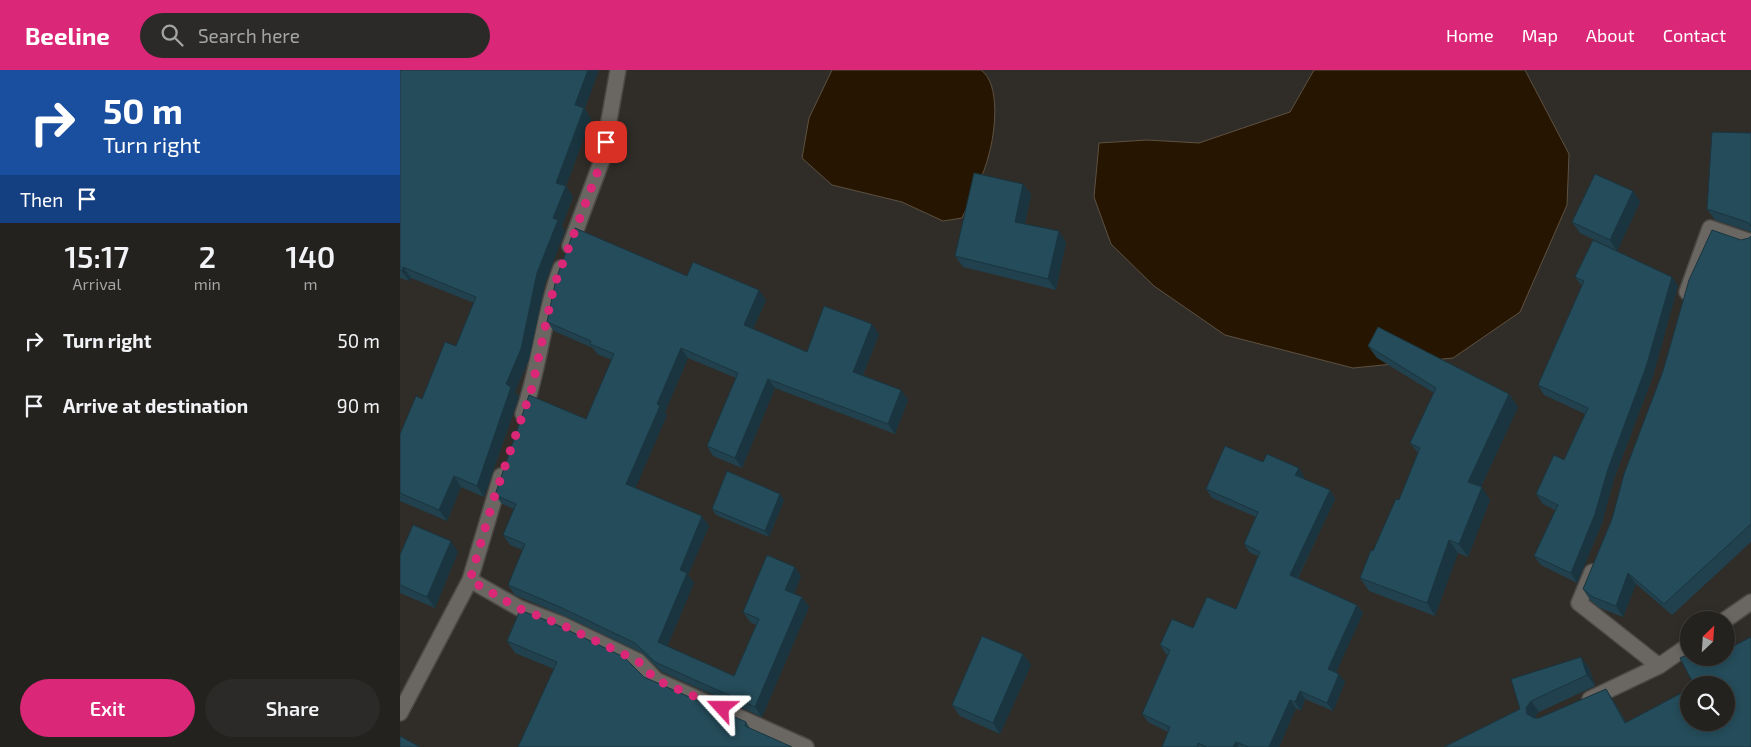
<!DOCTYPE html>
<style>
body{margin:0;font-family:"Exo 2",sans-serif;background:#2c2a28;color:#f1f3f6;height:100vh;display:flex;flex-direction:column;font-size:19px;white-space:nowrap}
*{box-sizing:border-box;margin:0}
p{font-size:16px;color:#a3a4a4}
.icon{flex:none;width:28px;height:28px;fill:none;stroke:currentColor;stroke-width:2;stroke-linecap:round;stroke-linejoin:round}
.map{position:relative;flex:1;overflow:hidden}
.panel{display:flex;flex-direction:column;background:#24221f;width:400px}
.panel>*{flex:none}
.hud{background:#1a4fa0;color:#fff;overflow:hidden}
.needle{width:32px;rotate:25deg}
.controls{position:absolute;left:1280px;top:541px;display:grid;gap:10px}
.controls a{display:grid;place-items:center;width:55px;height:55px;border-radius:50%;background:#24221f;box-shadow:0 2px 8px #0003,0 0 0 1px #413f3d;font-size:25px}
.pin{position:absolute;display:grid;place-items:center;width:42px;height:42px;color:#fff;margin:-21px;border-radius:10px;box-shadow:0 2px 8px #0006}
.me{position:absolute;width:55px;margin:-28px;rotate:294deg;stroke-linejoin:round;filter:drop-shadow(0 0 4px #0008)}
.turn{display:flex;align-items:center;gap:18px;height:105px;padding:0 20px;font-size:22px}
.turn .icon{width:65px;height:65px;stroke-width:2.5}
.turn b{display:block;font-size:35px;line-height:42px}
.then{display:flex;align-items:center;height:48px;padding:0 20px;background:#0003;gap:10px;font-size:19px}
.eta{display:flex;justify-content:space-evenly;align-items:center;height:85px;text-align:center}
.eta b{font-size:30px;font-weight:600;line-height:35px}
.cta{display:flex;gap:10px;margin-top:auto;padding:10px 20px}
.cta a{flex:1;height:58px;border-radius:30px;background:#db2777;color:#fff;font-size:20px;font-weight:600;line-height:58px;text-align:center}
.cta a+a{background:#2c2a28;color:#f1f3f6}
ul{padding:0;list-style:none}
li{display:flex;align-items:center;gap:15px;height:65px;padding:0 20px}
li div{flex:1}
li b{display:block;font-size:19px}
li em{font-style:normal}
header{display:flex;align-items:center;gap:30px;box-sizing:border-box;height:70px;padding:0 25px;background:#db2777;color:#fff}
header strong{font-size:24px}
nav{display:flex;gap:28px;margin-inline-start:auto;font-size:18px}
.search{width:350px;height:45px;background:#2c2a28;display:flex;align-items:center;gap:12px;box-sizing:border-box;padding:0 18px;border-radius:28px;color:#a3a4a4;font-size:19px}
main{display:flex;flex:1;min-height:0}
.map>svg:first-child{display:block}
</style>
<header>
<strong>Beeline</strong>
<div class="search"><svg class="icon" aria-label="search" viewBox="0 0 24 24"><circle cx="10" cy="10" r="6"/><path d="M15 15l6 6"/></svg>Search here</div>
<nav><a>Home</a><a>Map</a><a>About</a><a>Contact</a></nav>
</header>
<main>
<section class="panel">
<div class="hud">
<div class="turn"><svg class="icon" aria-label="right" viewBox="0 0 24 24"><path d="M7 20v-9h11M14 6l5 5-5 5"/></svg><div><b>50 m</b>Turn right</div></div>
<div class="then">Then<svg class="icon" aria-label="arrive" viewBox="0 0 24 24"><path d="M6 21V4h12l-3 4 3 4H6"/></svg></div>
</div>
<div class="eta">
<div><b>15:17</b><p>Arrival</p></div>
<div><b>2</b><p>min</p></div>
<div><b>140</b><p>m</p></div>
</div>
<ul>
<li><svg class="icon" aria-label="right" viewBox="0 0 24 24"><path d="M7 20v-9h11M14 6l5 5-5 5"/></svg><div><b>Turn right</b></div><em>50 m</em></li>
<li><svg class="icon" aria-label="arrive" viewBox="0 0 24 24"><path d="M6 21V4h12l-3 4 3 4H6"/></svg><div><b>Arrive at destination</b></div><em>90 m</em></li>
</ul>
<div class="cta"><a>Exit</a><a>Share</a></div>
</section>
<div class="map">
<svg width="1351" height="677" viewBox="0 0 1351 677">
<rect width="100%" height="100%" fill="#302d29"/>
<path fill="#261500" stroke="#5d5141" d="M 432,0 L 581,0 C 601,14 595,63 589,84 C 584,106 571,128 562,148 L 543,151 L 502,132 L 432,115 L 402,88 L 409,48 Z
M 914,0 L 1125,0 L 1169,84 L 1167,135 L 1120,242 L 1053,288 L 953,298 L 825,265 L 754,216 L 711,174 L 694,127 L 699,73 L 747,70 L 799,73 L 890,42 Z"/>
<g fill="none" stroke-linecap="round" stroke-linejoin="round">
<defs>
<path id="street" d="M 170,176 L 202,90 L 218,0
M 1287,222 L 1310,158 L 1351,172
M 123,344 C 140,297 143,245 161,198
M 1192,502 L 1179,533 L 1259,596
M 70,510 L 119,538 L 163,555 L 238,591 L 256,610 L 406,677
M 1325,550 L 1351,532
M 1190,629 L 1259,596 L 1289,575
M 0,643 L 70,510 L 101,406"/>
</defs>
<use href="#street" stroke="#4b4946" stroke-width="18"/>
<use href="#street" stroke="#6a6762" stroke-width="15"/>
</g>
<path fill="#20414d" d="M 0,0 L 185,39 L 191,49 L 166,116 L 173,127 L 162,156 L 165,161 L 145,214 L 129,289 L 115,322 L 119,327 L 84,427 L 61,417 L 47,451 L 0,431 L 0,364 L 56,276 L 74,233 L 11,208 L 9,211 L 0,208 Z
M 1351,63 L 1351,162 L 1315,150 L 1307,139 Z
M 623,114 L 631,124 L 625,154 L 666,172 L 656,220 L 563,197 L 555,186 Z
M 1233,121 L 1240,132 L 1217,181 L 1180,163 L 1172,152 Z
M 1351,166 L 1351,472 L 1272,545 L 1236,514 L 1223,547 L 1200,538 L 1190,530 L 1183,519 L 1341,170 L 1349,168 Z
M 287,206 L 359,220 L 366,230 L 353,259 L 407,282 L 479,264 L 463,305 L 501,320 L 508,330 L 495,364 L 375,318 L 342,398 L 313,386 L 307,376 L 336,308 L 288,288 L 265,342 L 267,345 L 235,418 L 309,456 L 288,505 L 294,513 L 267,576 L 334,606 L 356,555 L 350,552 L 343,542 L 395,497 L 401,506 L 394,524 L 402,527 L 409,537 L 362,647 L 262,602 L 242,583 L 167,547 L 115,525 L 108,515 L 123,480 L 110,475 L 103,465 L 114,439 L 102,434 L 95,425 L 186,349 L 212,290 L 197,284 L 193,278 L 154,261 L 147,252 Z
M 1175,207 L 1272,207 L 1278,216 L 1253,306 L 1214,409 L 1202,453 L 1177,513 L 1141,495 L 1134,486 L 1155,440 L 1143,434 L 1136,424 L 1164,390 L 1185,344 L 1144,325 L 1138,315 L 1182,216 Z
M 968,276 L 1109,324 L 1118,337 L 1081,417 L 1090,430 L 1068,487 L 1058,483 L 1035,546 L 969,521 L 960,508 L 999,430 L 1018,383 L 1010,373 L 1034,323 L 977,288 Z
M 863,392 L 899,398 L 904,407 L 903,409 L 930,420 L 935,429 L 898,508 L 957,535 L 963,543 L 936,602 L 945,612 L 933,641 L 905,629 L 901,641 L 896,638 L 879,677 L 762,677 L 768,662 L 748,652 L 742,644 L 768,585 L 766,584 L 760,575 L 793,558 L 836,539 L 858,486 L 850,483 L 844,474 L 856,447 L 812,428 L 806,419 Z
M 384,430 L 369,467 L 316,445 L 312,439 Z
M 58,482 L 35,538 L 0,523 L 0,485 Z
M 107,571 L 244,607 L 346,652 L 350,658 L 154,599 L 115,583 Z
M 623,584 L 631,595 L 600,664 L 560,646 L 552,635 Z
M 1326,588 L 1351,677 L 1044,677 L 1120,639 L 1111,609 L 1189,598 L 1195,616 L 1139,642 L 1134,648 L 1139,648 L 1206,619 L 1213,630 L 1226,652 L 1289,652 Z"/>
<path fill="#1a353f" d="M 188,0 L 199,0 L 185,39 L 191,49 L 166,116 L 173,127 L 162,156 L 165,161 L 145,214 L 129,289 L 115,322 L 119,327 L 84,427 L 77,416 L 153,148 L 156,113 L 175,35 Z
M 623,114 L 631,124 L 623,163 L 615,152 Z
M 1233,121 L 1240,132 L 1217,181 L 1210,170 Z
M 659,161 L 666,172 L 656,220 L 648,209 Z
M 3,197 L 11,208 L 9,211 L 2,201 Z
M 1272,207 L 1278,216 L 1253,306 L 1214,409 L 1202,453 L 1177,513 L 1171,503 L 1208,399 Z
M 359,220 L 366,230 L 350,265 L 344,255 Z
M 472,254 L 479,264 L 460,312 L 453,302 Z
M 281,278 L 288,288 L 265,342 L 267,345 L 233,424 L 226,414 L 257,334 Z
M 368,309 L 375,318 L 342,398 L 335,388 Z
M 501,320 L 508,330 L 495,364 L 488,354 Z
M 1109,324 L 1118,337 L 1077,425 L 1068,412 Z
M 899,398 L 904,407 L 901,414 L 895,405 Z
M 54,406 L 61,417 L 47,451 L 39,440 Z
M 1082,417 L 1090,430 L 1068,487 L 1059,474 Z
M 930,420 L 935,429 L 895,513 L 890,505 Z
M 380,424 L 384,430 L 369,467 L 365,461 Z
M 302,446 L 309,456 L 288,505 L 294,513 L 265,582 L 258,572 L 280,500 Z
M 1049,470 L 1058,483 L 1035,546 L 1027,533 Z
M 51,471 L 58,482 L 35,538 L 27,527 Z
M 395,497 L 401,506 L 392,530 L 385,520 Z
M 1228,503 L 1236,514 L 1223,547 L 1216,536 Z
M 402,527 L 409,537 L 362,647 L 355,637 Z
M 957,535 L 963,543 L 934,607 L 928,599 Z
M 623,584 L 631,595 L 600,664 L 593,653 Z
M 1181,587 L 1189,598 L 1195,616 L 1187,605 Z
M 939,604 L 945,612 L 933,641 L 927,633 Z
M 1206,619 L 1213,630 L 1232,664 L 1225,653 Z
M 900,621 L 905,629 L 901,641 L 895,632 Z
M 890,630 L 896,638 L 879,677 L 869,677 Z
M 1131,631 L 1139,642 L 1134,649 L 1127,644 L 1126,638 Z
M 836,672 L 839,677 L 833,677 Z"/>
<path fill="#254c5a" stroke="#1a353f" d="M 0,0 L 188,0 L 175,35 L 184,38 L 156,113 L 166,116 L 153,148 L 158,150 L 137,203 L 121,279 L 106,314 L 111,317 L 77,416 L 54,406 L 39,440 L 0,423 L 0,364 L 16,326 L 22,329 L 45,272 L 56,276 L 76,227 L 3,197 L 2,201 L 0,200 Z
M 1312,62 L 1351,63 L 1351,157 L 1351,155 L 1347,152 L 1307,139 Z
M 574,103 L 623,114 L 615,152 L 659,161 L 648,209 L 555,186 Z
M 1195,104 L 1233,121 L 1210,170 L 1172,152 Z
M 175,158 L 287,206 L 293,192 L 359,220 L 344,255 L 407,282 L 424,236 L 472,254 L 453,302 L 501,320 L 488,354 L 368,309 L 335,388 L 307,376 L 338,303 L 281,278 L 257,334 L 260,336 L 226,414 L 302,446 L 280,500 L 287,503 L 258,572 L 334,606 L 359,549 L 343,542 L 367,485 L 395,497 L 385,520 L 402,527 L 355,637 L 255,592 L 235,573 L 160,537 L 108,515 L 125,474 L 103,465 L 116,434 L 95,425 L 129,325 L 186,349 L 214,284 L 190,274 L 191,271 L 147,252 L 156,209 Z
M 1312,160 L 1341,170 L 1349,168 L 1351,166 L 1351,454 L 1264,534 L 1228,503 L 1216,536 L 1193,527 L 1183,519 L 1212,449 L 1224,404 L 1263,301 L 1289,210 Z
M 1193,170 L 1272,207 L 1246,297 L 1208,399 L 1195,444 L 1171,503 L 1134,486 L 1158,435 L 1136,424 L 1154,385 L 1164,390 L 1188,338 L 1138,315 L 1184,211 L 1175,207 Z
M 978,257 L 1109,324 L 1068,412 L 1082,417 L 1059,474 L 1049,470 L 1027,533 L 960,508 L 971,480 L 973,481 L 996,429 L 999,430 L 1020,378 L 1010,373 L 1036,318 L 968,276 Z
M 825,376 L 863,392 L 867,384 L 899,398 L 895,405 L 930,420 L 890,505 L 957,535 L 928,599 L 939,604 L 927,633 L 900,621 L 895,632 L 890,630 L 869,677 L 848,677 L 836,672 L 833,677 L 807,677 L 798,673 L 797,677 L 762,677 L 770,657 L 742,644 L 770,580 L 760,575 L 772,549 L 793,558 L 807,527 L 836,539 L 860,482 L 844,474 L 858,442 L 806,419 Z
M 327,401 L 380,424 L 365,461 L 312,439 Z
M 13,455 L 51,471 L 27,527 L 0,515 L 0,485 Z
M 120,540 L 151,552 L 224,587 L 244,607 L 346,652 L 345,656 L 392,677 L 118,677 L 157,592 L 107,571 Z
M 582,566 L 623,584 L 593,653 L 552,635 Z
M 1351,567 L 1351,677 L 1044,677 L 1120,639 L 1111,609 L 1181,587 L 1187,605 L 1131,631 L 1126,638 L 1127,644 L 1134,648 L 1139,648 L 1206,619 L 1225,653 L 1289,619 L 1289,652 L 1326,652 L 1326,615 L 1294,615 L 1280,588 L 1289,584 L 1289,588 L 1326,588 L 1326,580 Z
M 0,666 L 20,677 L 0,677 Z"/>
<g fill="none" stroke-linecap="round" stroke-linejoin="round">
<path stroke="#db2777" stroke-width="9" stroke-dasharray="0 16.2" d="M 206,72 L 202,90 L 154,216 L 132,318 L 93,431 L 70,510 L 118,538 L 162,555 L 238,591 L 256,610 L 322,638"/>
</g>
</svg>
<div class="controls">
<a><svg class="needle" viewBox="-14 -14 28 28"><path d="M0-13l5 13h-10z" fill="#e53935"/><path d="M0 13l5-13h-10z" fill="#a3a4a4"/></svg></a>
<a><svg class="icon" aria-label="search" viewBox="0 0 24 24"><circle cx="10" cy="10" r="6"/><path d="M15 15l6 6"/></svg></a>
</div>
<div class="pin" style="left:206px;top:72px;background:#d93025"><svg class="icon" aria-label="arrive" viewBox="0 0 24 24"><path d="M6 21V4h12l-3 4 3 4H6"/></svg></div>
<svg class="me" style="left:322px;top:638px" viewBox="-20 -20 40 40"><path d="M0-17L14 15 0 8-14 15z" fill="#db2777" stroke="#fff" stroke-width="4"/></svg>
</div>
</main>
